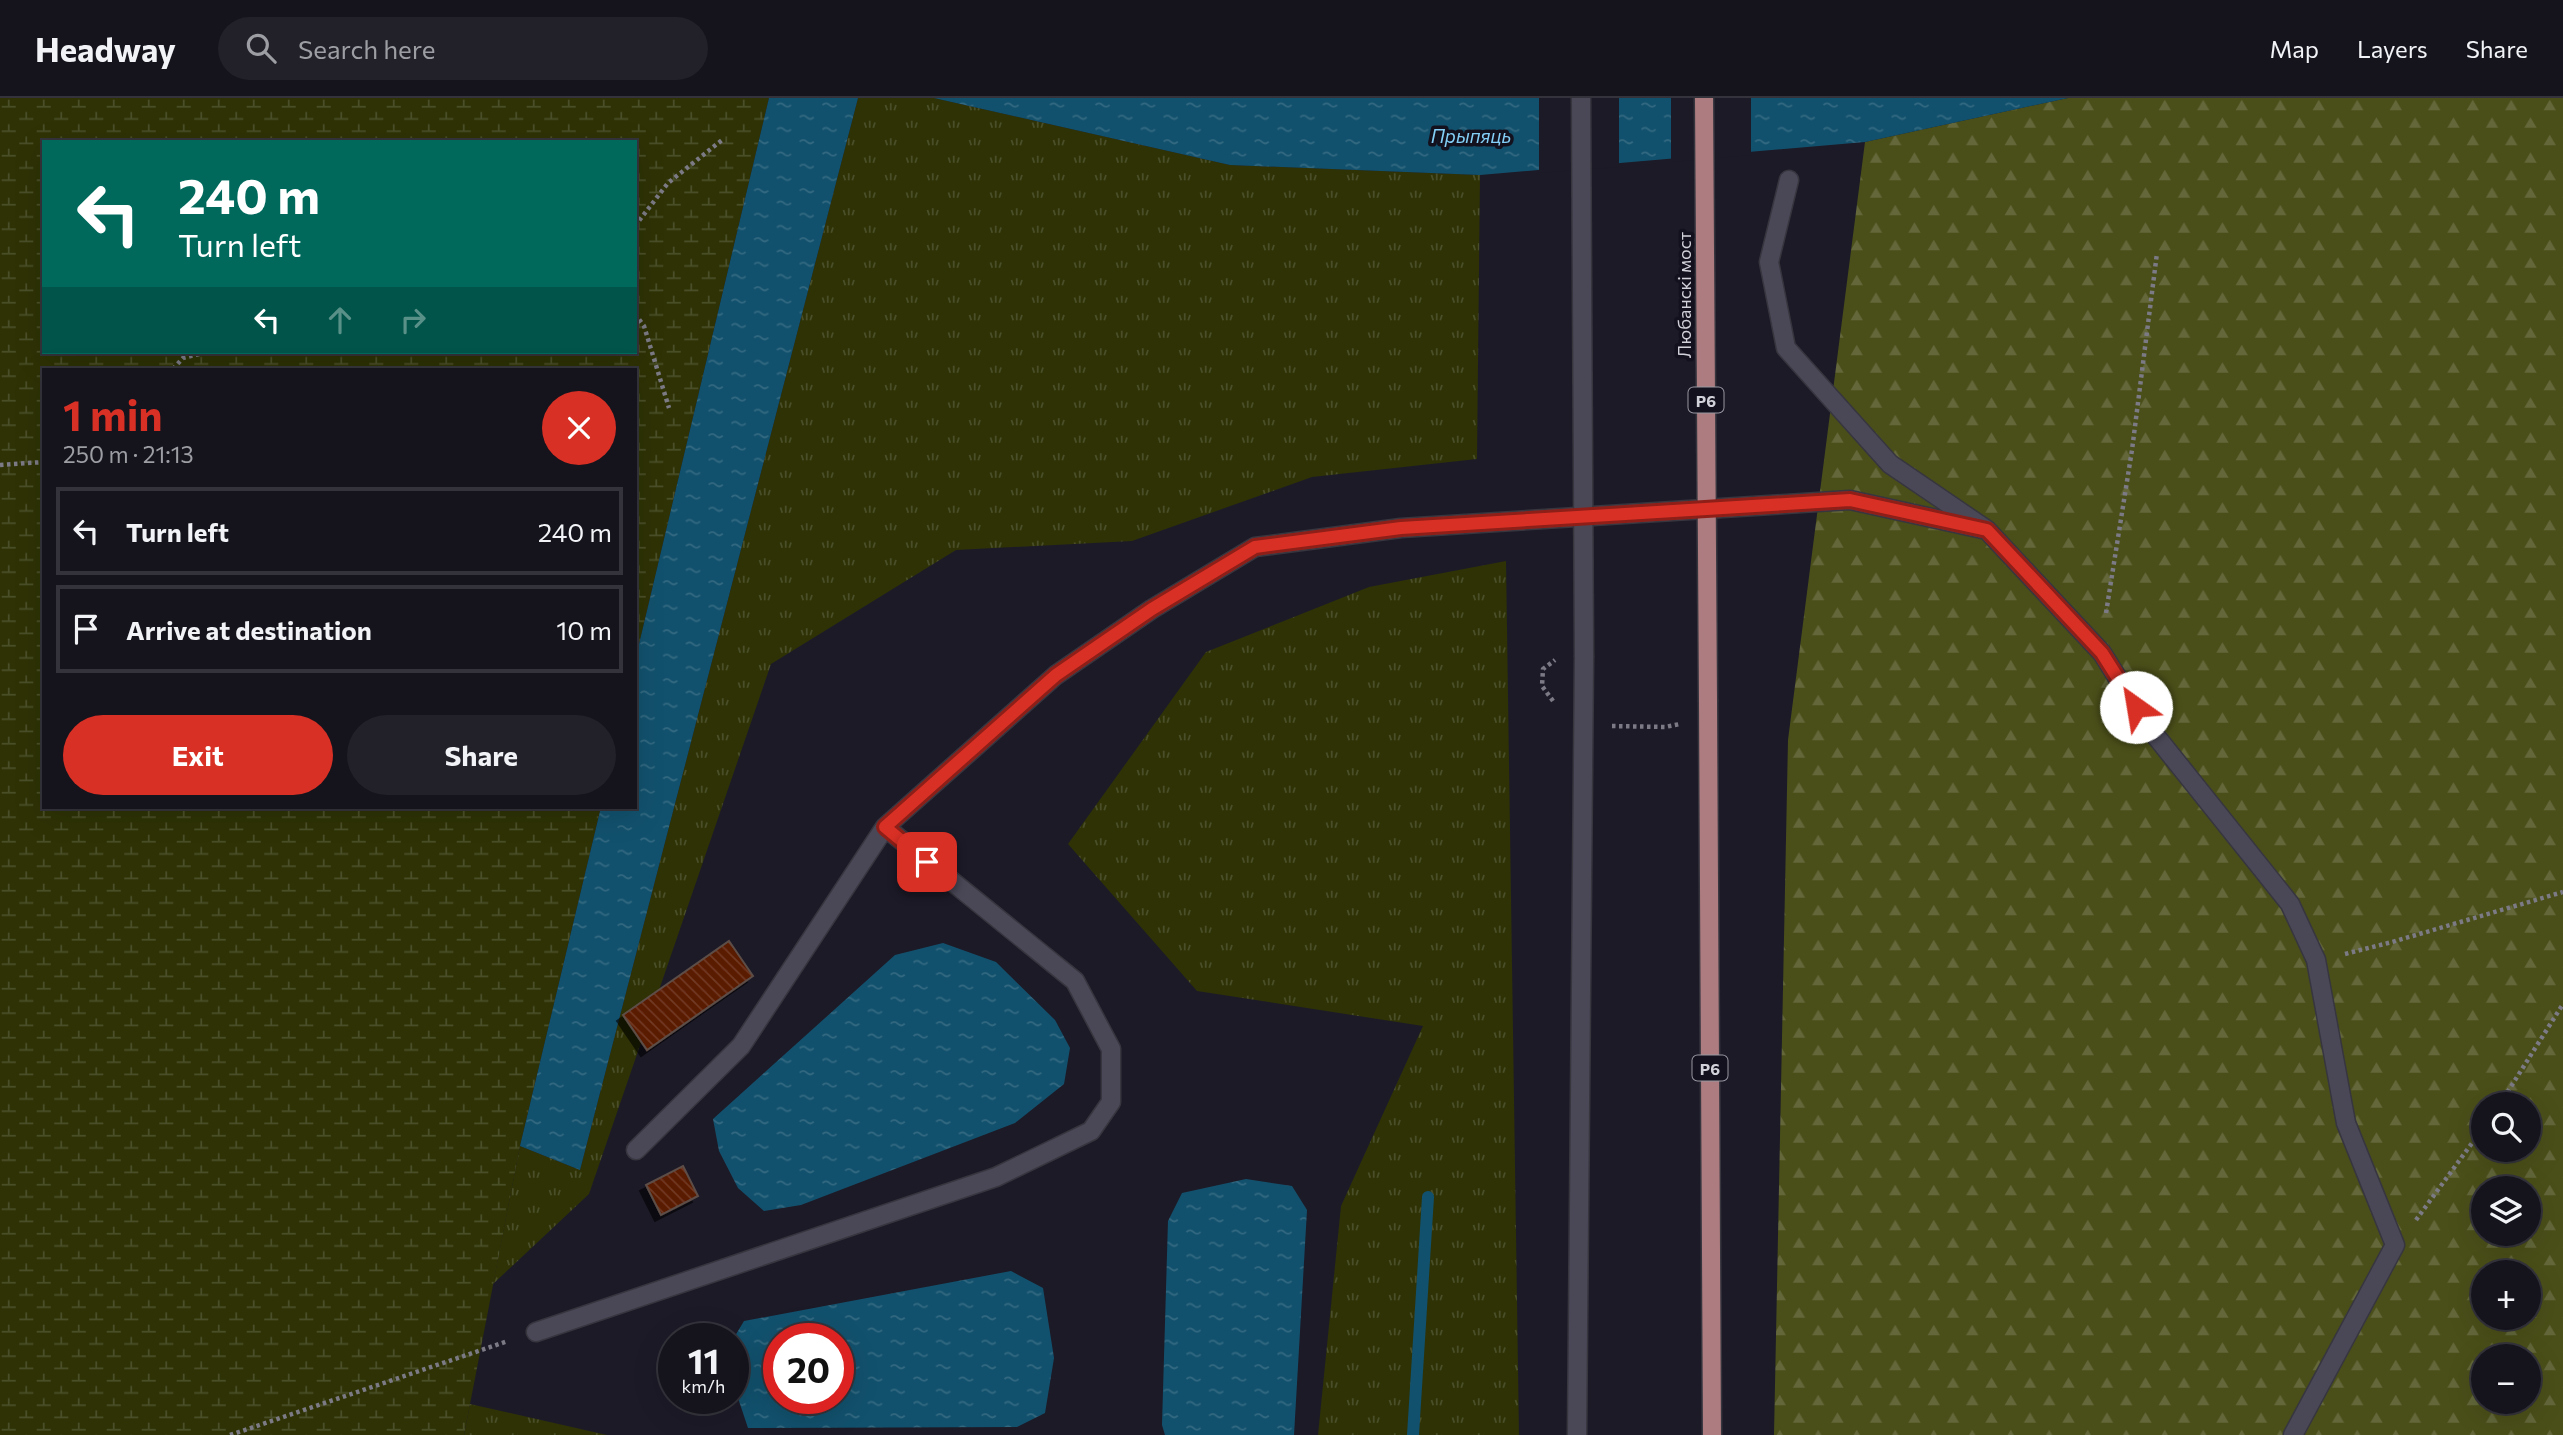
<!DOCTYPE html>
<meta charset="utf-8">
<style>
body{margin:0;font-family:Commissioner,sans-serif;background:#22212a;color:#f1f3f6;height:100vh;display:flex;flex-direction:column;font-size:26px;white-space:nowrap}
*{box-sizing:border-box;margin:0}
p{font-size:23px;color:#9d9ea4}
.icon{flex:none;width:38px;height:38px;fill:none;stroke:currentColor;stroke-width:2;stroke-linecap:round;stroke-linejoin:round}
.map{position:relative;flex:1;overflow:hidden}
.drawer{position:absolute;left:42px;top:270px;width:595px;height:441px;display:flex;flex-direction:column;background:#15141d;border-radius:0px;box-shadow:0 7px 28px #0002,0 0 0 2px #34333b}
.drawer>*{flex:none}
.banner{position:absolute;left:42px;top:42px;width:595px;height:214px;border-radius:0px;box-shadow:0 7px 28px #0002,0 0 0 2px #34333b;background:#00695c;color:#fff;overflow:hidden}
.controls{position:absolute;left:2471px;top:994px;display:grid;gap:14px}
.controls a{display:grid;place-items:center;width:70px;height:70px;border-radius:50%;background:#15141d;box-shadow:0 7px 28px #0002,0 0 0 2px #34333b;font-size:35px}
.speed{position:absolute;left:658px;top:1225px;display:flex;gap:14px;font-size:35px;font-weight:700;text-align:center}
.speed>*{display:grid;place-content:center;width:91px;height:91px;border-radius:50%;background:#15141d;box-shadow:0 7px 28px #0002,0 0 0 2px #34333b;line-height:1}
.speed small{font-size:18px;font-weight:400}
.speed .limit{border:10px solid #d22;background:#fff;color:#111}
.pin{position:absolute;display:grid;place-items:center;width:60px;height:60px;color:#fff;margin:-30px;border-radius:14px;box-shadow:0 4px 10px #0006}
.me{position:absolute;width:77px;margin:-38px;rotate:328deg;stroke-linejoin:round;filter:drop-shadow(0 0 5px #0008)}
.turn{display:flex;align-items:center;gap:24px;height:147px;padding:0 21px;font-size:32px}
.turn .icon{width:91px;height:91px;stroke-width:2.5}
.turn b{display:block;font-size:49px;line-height:60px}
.lanes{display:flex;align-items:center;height:66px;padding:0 21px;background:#0003;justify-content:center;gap:35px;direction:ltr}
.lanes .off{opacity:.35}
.round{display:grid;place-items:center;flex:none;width:74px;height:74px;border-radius:37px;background:#22212a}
.overview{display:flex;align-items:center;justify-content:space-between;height:119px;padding:0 21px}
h1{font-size:42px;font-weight:700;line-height:52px;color:#d93025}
.button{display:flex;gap:14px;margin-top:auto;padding:14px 21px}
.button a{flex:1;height:80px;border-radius:42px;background:#d93025;color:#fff;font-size:28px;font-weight:700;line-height:80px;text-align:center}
.button a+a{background:#22212a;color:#f1f3f6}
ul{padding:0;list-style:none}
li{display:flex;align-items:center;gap:21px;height:88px;margin:0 14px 10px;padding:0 7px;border:4px solid #34333b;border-radius:0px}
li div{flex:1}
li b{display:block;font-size:26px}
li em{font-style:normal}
header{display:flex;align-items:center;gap:42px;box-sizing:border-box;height:98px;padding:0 35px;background:#15141d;border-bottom:2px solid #34333b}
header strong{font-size:33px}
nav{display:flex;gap:38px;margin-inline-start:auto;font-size:24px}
.search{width:490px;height:63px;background:#22212a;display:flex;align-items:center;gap:18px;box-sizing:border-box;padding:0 24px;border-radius:38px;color:#9d9ea4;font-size:26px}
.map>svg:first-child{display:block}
</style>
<header>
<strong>Headway</strong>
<div class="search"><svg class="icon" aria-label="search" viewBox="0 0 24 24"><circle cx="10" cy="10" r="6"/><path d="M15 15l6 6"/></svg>Search here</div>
<nav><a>Map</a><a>Layers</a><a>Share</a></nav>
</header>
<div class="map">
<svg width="2563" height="1337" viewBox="0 0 2563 1337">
<defs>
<pattern id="grass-tufts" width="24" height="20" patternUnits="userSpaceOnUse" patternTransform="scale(1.75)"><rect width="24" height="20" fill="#2e3205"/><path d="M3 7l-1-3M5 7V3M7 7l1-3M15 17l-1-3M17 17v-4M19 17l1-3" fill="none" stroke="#4b4f29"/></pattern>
<pattern id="forest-firs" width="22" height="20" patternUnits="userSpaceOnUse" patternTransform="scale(1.75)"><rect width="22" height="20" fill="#4a4f19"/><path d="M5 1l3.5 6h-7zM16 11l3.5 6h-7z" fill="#63673a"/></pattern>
<pattern id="wetland-marsh" width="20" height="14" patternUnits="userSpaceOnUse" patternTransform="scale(1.75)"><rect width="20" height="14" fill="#2e3205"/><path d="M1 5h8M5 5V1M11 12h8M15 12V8" fill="none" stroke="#4b4f29"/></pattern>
<pattern id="water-ripples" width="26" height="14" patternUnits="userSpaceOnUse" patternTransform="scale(1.75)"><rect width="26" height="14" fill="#12516d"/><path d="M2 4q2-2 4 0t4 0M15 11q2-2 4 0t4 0" fill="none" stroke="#336981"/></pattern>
<pattern id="building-back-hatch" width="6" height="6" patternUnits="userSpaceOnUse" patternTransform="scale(1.75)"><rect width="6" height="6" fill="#5a1a00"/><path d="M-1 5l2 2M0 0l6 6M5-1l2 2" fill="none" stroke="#713a25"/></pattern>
<filter id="shadow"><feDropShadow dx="-6" dy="6" stdDeviation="0" flood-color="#0009"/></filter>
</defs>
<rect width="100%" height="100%" fill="#1c1a27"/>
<path fill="url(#grass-tufts)" d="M 858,0 L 934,0 L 1230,67 L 1480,77 L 1477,361 L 1312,379 L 1132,443 L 956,452 L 771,566 L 589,1096 L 493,1186 L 520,1048 L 580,1072 Z
M 1506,463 L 1519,1337 L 1318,1337 L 1341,1108 L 1423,928 L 1197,893 L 1068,746 L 1206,554 L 1369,489 Z
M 470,1306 L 607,1337 L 464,1337 Z"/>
<path fill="url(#forest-firs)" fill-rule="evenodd" d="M 2068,0 L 2563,0 L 2563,1337 L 1774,1337 L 1788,642 L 1865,44 ZM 2483,1006 L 2529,1006 L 2529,1052 L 2483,1052 ZM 2483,1090 L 2529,1090 L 2529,1136 L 2483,1136 ZM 2483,1174 L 2529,1174 L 2529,1220 L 2483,1220 ZM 2483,1258 L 2529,1258 L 2529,1304 L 2483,1304 Z"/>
<path fill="url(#wetland-marsh)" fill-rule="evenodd" d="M 0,0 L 769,0 L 635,563 L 635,271 L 44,271 L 44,709 L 601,709 L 520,1048 L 464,1337 L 0,1337 ZM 44,44 L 635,44 L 635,254 L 44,254 Z"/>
<path fill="url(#water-ripples)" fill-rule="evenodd" d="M 769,0 L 858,0 L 580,1072 L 520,1048 L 601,709 L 635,709 L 635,563 Z
M 934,0 L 2068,0 L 1865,44 L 1480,77 L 1230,67 Z
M 943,845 L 996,864 L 1055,922 L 1070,950 L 1064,986 L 1015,1025 L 801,1107 L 764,1113 L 738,1090 L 719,1053 L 713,1021 L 895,857 Z
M 1246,1081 L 1292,1088 L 1307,1112 L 1294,1337 L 1165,1337 L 1162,1327 L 1168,1123 L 1182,1095 Z
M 1011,1173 L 1043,1190 L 1054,1260 L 1045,1315 L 1017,1329 L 748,1330 L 733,1285 L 735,1238 L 744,1223 ZM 779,1241 L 838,1241 L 838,1300 L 779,1300 Z"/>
<path fill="#1c1a27" d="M 1539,0 L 1619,0 L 1619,69 L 1539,75 Z
M 1671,0 L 1751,0 L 1751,57 L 1671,64 Z"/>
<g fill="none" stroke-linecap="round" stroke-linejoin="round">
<path stroke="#12516d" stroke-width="12" d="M 1413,1337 L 1428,1099"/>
</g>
<path fill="url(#building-back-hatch)" stroke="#5d4d47" stroke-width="2" filter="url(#shadow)" d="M 729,843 L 753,878 L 647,952 L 623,917 Z
M 683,1068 L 698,1098 L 661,1117 L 646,1087 Z"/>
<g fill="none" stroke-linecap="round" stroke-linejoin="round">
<defs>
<path id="lane" d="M 1789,82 L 1769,164 L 1786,250 L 1890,366 L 1987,432 L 2102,555 L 2147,627 L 2290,806 L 2316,862 L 2346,1025 L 2395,1147 L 2293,1337
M 636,1052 L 741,948 L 885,729 L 1056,577 L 1152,511 L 1255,449 L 1401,430 L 1850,402 L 1987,432
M 536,1234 L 996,1079 L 1091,1033 L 1111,1004 L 1111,951 L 1075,883 L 885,729
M 1577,1337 L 1584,559"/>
<path id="primary" d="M 1708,604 L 1712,1337"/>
</defs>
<use href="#lane" stroke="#37363f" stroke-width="21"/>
<use href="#primary" stroke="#37363f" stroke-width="21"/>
<path stroke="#7b7a85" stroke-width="4.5" stroke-dasharray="3.5 3.5" stroke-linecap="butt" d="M 635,128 L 668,85 L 722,42
M 635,216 L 644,228 L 669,310
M 173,271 L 183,260 L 207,254
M 0,367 L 44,364
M 2106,515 L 2132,352 L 2157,155
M 1553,603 L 1542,588 L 1543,571 L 1555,562
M 1612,628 L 1665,629 L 1680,626
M 2345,856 L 2392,844 L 2563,794
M 2500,1006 L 2563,906
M 2416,1122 L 2483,1030
M 230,1337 L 508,1243"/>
<use href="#lane" stroke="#4a4857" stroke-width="18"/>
<use href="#primary" stroke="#ad7c80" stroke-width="18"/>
<defs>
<path id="lane-bridge" d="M 1581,0 L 1584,559"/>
<path id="primary-bridge" d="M 1704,0 L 1708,604"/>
</defs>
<use href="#lane-bridge" stroke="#37363f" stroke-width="21" stroke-linecap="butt"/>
<use href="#primary-bridge" stroke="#37363f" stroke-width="21" stroke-linecap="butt"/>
<use href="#lane-bridge" stroke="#4a4857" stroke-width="18"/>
<use href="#primary-bridge" stroke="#ad7c80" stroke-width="18"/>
</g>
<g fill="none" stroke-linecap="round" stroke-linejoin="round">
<defs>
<path id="route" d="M 927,764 L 885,729 L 1056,577 L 1152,511 L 1255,449 L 1401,430 L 1850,402 L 1987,432 L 2102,555 L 2136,609"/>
</defs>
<use href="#route" stroke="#8d1f18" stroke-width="18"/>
<use href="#route" stroke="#d93025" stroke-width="12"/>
</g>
<g text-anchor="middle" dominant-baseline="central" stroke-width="7" stroke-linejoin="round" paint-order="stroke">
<g fill="#13111d" stroke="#9897a1" stroke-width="2">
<rect x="1688.5" y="289.5" width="35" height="25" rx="5"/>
<rect x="1692.5" y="957.5" width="35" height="25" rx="5"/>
</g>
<g font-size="16" font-weight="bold" fill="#d1d1d9">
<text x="1706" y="302">Р6</text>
<text x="1710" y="970">Р6</text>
</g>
<g font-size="18" fill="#d1d1d9" stroke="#13111d">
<text transform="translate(1684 197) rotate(-90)">Любанскі мост</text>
</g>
<g font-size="19" font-style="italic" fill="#83cff7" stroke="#13111d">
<text x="1471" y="37">Прыпяць</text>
</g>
</g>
</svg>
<div class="controls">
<a><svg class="icon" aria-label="search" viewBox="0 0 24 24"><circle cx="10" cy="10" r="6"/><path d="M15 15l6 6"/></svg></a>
<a><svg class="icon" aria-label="layers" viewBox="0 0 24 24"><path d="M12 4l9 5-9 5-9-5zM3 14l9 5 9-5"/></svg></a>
<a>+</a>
<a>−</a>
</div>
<div class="speed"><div>11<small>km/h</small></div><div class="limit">20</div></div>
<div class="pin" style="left:927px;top:764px;background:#d93025"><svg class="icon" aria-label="arrive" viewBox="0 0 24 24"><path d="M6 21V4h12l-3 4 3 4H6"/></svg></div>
<svg class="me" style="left:2136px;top:609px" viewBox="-20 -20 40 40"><circle r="19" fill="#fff"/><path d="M0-13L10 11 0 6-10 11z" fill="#d93025"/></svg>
<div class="banner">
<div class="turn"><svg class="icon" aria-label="left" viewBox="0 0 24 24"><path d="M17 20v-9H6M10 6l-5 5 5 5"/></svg><div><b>240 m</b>Turn left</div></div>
<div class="lanes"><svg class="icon" aria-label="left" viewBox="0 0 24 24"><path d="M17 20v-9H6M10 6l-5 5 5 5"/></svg><svg class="icon off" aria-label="ahead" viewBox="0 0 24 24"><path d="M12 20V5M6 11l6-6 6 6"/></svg><svg class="icon off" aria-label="right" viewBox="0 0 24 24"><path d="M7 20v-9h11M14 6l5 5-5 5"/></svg></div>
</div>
<section class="drawer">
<div class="overview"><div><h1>1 min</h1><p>250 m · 21:13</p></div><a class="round" style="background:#d93025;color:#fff"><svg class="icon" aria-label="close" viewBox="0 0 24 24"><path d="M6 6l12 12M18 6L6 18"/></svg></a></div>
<ul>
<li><svg class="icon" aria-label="left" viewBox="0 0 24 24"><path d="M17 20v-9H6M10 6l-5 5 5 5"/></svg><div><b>Turn left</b></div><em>240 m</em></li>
<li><svg class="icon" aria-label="arrive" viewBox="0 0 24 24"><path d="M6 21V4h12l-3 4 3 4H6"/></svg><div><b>Arrive at destination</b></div><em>10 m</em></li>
</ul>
<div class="button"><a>Exit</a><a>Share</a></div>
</section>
</div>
